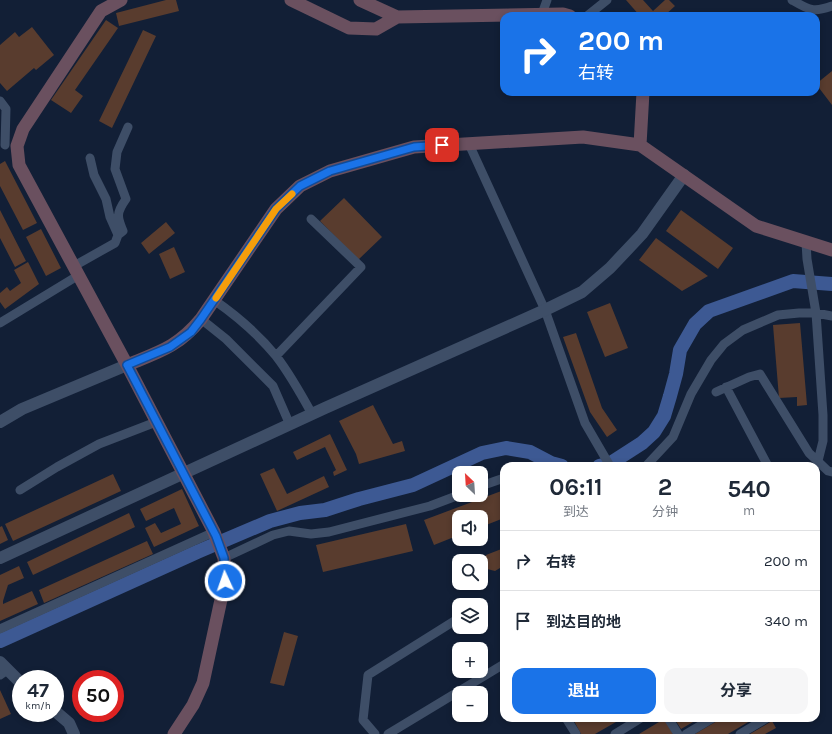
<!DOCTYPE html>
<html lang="zh">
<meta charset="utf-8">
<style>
body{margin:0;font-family:Karla,"Noto Sans SC",sans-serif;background:#f6f6f7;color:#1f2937;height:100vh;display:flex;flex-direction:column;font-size:15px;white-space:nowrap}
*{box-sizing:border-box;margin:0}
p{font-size:13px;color:#747a83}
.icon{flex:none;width:22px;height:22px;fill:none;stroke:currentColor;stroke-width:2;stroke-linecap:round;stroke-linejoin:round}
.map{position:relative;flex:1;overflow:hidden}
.side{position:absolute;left:500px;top:462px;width:320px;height:260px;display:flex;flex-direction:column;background:#fff;border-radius:12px;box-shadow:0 2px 6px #0003}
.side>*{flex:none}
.banner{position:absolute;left:500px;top:12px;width:320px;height:84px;border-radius:12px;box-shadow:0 2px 6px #0003;background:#1a73e8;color:#fff;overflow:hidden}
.needle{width:26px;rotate:335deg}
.fabs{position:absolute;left:452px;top:466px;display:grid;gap:8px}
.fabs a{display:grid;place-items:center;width:36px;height:36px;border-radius:8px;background:#fff;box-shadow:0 2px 6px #0003;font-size:20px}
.speed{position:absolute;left:12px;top:670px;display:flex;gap:8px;font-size:20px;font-weight:700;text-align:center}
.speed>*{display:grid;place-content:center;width:52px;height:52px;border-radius:50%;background:#fff;box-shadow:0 2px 6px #0003;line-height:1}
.speed small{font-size:10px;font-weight:400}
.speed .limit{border:6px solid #d22;background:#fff;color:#111}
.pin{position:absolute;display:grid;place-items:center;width:34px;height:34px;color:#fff;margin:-17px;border-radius:8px;box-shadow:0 2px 6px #0006}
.me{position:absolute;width:44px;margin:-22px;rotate:357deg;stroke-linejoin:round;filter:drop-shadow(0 0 3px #0008)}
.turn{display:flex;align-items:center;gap:14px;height:84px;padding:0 12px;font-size:18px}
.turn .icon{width:52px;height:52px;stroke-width:2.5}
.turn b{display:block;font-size:28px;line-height:34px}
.eta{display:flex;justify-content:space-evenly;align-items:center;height:68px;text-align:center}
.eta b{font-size:24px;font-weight:700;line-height:28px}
.action{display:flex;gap:8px;margin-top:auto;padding:8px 12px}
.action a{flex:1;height:46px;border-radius:12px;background:#1a73e8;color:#fff;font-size:16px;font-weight:700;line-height:46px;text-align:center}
.action a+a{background:#f6f6f7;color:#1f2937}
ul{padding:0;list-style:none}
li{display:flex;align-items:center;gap:12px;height:60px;padding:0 12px;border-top:1px solid #e0e1e3}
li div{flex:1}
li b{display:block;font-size:15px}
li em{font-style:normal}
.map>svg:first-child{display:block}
</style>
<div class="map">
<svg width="832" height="734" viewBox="0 0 832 734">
<rect width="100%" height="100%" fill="#121f36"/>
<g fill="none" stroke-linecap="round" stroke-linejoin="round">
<path stroke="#3d5993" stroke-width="14" d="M 599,466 L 611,463 L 642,443 L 654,432 L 664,416 L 670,396 L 676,374 L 680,350 L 695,324 L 709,311 L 793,281 L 832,284
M 0,641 L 197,552 L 270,521 L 300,513 L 325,510 L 359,499 L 413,485 L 482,453 L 506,448 L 530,452 L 551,463 L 562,466"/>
</g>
<path fill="#593c2e" d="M 166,0 L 176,0 L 179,11 L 119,26 L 116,13 Z
M 626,0 L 643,0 L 653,11 L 665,0 L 669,0 L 675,6 L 664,16 L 640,16 Z
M 106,20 L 118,28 L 75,90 L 83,96 L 71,113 L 51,100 Z
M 32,27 L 54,55 L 36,70 L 34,68 L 7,91 L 0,83 L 0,45 L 15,32 L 19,37 Z
M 143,30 L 156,36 L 112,128 L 99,121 Z
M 832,71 L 832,105 L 816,84 Z
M 5,161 L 37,223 L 23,230 L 0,186 L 0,164 Z
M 344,198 L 382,237 L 358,260 L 320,221 Z
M 0,210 L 26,261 L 15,267 L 0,238 Z
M 681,210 L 733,248 L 718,269 L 666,231 Z
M 166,222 L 175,233 L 149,254 L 141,243 Z
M 41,229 L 61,268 L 46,276 L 26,237 Z
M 656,238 L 708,276 L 682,291 L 639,260 Z
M 174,247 L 185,272 L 170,279 L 159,254 Z
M 28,262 L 39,284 L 5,309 L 0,302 L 0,293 L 7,287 L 10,291 L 21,283 L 14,270 Z
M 610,303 L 628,348 L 605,357 L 587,312 Z
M 800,323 L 807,405 L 797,406 L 797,397 L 779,398 L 773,325 Z
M 576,333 L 602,408 L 617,430 L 607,437 L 590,412 L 563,337 Z
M 373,405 L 393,444 L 402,441 L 405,451 L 359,464 L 356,454 L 339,421 Z
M 330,434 L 347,470 L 334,476 L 333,472 L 336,470 L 325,447 L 297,460 L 293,452 Z
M 274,468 L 287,494 L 324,476 L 329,487 L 277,511 L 260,474 Z
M 113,474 L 121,491 L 13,541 L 5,524 Z
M 182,489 L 199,526 L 154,547 L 145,528 L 155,523 L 161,533 L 181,524 L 174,508 L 146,521 L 140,509 Z
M 504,490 L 504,518 L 481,527 L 481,517 L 459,517 L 459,535 L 434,545 L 424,520 Z
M 129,513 L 135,527 L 33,575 L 27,562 Z
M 406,524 L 413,551 L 323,572 L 316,545 Z
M 2,526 L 8,540 L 0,544 L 0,527 Z
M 147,541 L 153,554 L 44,603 L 39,590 Z
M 504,548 L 504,561 L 502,562 L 500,568 L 495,571 L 487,569 L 483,562 L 486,555 Z
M 19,566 L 24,578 L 8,585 L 3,601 L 3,604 L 32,591 L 38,604 L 0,621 L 0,575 Z
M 284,632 L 298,636 L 284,686 L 270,683 Z
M 0,690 L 11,714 L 0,719 Z
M 574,718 L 623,718 L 595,734 L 581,734 L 573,719 Z
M 674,718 L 700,718 L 681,729 Z
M 722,718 L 755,718 L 728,734 L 695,734 Z
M 664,719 L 673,734 L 639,734 Z
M 772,721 L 776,728 L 765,734 L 750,734 Z"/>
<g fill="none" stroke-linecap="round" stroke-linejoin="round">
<path stroke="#3e4e67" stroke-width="9" d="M 792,0 C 809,10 813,13 832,6
M 542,14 L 547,0
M 587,16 L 607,0
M 0,101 L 6,109 L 5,145
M 469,144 L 545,310 L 585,423 L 610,466
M 118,235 L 123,231 C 117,217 116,213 126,199 L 115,169 L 117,152 L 128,127
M 806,242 L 807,259 L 816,313 L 823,415 L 823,441 L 818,461
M 74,266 L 115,243 L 118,235 L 110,217 L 106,199 L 94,175 L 90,158
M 214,300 C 237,316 258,334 276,356 C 290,374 301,394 312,414
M 201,319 L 226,339 L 273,386 L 290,425
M 0,323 L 79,275
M 276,356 L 361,267 L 311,219
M 726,387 L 768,466
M 716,392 L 749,377 L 760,374 L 809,453 L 828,471 L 832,472
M 646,466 L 673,437 L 691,394 L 711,360 L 724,344 L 743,330 L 778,315 L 799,313 L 816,313 L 832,316
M 481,486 L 504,478
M 20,490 L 57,467 L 99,444 L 156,422
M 224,558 L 273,535 L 289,531 L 311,534 L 329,532 L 430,506 L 459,495
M 0,629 L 214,532
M 0,675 L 7,670
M 566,718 L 576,734
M 668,718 L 678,734
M 375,734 L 363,720 L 368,675 L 459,618
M 388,734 L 504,664
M 615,734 L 641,718
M 686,734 L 713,718
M 740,734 L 767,718"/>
<path stroke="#3e4e67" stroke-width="12" d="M 0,422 L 22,409 L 127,365
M 0,558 L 325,408 L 545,310 L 582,292 L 610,268 L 642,234 L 684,175
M 0,662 L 21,683
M 55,711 L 69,723 L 74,734"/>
<path stroke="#6a505f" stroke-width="13" d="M 121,0 L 101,11 L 23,129 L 17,146 L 19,165 L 127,365 L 214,532 L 224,558 L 225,581 L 203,683 L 193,705 L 174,734
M 291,0 L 349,28 L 376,29 L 397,17
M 360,0 L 397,17 L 563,14 L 570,16
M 640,145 L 643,92
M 127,365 C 159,352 178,347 201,319 L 276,209 L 300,186 L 330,171 L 414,147 L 583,137 L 640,145 L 756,226 L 832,250"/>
</g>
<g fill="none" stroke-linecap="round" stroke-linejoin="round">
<defs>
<path id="route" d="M 225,581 L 224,558 L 216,536 L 127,365 L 170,347 L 191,332 L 201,319 L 276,209 L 300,186 L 330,171 L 414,147 L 442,145"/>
</defs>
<use href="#route" stroke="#114b97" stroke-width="10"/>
<use href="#route" stroke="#1a73e8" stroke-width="7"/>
<path stroke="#f59e0b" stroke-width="7" d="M 216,298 L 276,209 L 292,194"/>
</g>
</svg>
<div class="fabs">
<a><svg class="needle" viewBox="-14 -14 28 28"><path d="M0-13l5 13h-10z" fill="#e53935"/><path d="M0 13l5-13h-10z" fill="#747a83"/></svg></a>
<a><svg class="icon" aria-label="sound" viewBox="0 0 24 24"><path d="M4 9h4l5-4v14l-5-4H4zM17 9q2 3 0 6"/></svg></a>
<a><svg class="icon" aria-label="search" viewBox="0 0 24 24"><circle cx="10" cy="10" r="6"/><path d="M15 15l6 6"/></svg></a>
<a><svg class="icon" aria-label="layers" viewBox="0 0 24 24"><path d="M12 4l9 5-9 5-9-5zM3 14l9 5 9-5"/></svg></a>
<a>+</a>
<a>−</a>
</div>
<div class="speed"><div>47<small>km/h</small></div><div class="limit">50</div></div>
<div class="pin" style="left:442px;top:145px;background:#d93025"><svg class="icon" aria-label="arrive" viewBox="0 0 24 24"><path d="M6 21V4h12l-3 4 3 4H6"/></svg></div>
<svg class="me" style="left:225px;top:581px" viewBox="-20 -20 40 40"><circle r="17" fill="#1a73e8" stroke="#fff" stroke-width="3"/><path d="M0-11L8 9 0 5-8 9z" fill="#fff"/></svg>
<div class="banner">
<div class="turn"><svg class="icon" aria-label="right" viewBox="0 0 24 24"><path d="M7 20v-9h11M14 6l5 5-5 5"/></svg><div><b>200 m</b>右转</div></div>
</div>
<section class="side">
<div class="eta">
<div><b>06:11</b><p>到达</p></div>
<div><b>2</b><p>分钟</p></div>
<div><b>540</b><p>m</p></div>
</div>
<ul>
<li><svg class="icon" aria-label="right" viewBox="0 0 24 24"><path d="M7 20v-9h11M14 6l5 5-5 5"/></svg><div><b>右转</b></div><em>200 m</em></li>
<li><svg class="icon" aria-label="arrive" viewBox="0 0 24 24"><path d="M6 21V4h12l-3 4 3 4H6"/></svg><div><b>到达目的地</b></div><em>340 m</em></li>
</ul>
<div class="action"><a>退出</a><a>分享</a></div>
</section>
</div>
